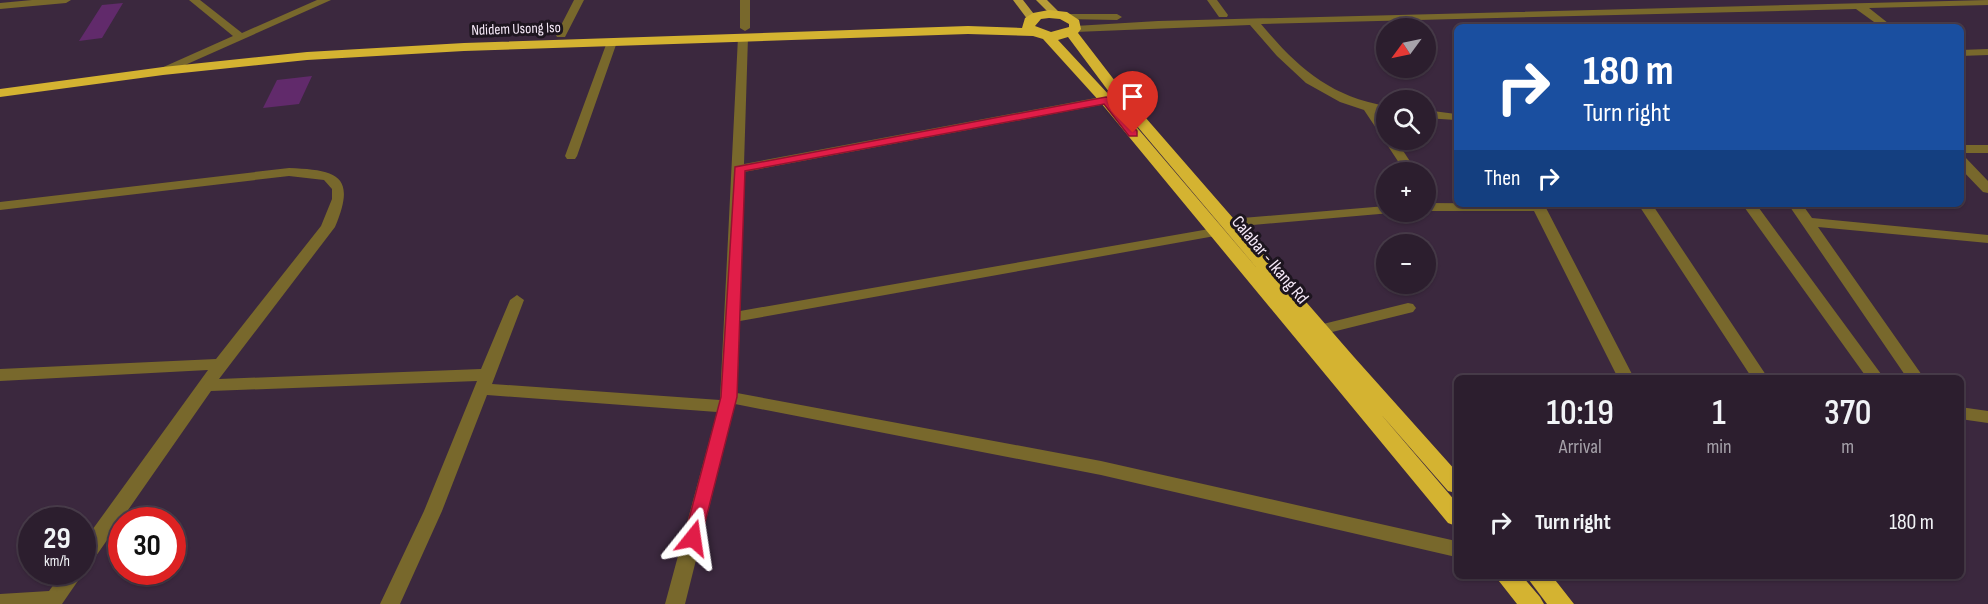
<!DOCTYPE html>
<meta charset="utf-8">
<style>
body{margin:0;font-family:"Sofia Sans Condensed",sans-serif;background:#382b3a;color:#f1f3f6;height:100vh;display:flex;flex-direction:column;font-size:22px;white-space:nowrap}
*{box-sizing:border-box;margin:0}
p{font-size:20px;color:#a6a2aa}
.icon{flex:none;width:33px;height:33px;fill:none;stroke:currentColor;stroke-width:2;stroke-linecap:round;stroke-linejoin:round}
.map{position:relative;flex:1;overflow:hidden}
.side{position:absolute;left:1454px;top:375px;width:510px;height:204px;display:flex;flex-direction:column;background:#2c1e2e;border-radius:9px;box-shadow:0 2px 4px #0004,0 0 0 2px #483c4a}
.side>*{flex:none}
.hud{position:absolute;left:1454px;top:24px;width:510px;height:183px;border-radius:9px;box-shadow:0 2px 4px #0004,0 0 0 2px #483c4a;background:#1a4fa0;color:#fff;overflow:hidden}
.needle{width:39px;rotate:237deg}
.tools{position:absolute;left:1376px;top:18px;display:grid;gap:12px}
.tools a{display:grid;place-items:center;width:60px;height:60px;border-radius:50%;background:#2c1e2e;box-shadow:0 2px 4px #0004,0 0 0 2px #483c4a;font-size:30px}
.speed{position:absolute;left:18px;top:507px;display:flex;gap:12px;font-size:30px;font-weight:700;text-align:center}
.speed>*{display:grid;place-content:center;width:78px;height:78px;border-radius:50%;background:#2c1e2e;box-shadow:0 2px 4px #0004,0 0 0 2px #483c4a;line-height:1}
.speed small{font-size:15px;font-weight:400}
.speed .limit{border:9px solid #d22;background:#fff;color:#111}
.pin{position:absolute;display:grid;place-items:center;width:51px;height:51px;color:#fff;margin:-62px -26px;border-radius:50% 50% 50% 0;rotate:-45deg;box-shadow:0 0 6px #0007}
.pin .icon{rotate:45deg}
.me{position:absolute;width:66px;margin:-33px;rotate:15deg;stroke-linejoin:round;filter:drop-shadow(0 0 4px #0008)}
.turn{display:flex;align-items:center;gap:21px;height:126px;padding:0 30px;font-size:27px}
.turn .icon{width:78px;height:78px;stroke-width:2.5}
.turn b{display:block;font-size:42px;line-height:51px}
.then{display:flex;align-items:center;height:57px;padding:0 30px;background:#0003;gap:12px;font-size:22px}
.eta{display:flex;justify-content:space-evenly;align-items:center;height:102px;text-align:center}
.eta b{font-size:36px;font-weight:600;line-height:42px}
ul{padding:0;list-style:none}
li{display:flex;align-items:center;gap:18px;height:90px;padding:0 30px}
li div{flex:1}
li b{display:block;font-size:22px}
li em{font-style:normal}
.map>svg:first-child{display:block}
</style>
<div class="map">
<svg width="1988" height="604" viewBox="0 0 1988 604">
<rect width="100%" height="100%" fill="#3b283e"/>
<path fill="#612a6b" d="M 123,3 L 102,38 L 79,41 L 102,5 Z
M 312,76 L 299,104 L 263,108 L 277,80 Z"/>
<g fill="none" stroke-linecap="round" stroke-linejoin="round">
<path fill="#78682c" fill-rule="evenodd" d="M 32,0 L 71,0 L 66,3 L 0,9 L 0,3 Z
M 189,0 L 200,0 L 242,33 L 317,0 L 331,0 L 167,73 L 159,73 L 159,69 L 233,36 Z
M 574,0 L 584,0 L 565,37 L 557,37 L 556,35 Z
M 740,0 L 750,0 L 750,28 L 745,31 L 740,28 Z
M 1207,0 L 1217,0 L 1228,15 L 1227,17 L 1219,17 Z
M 1988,0 L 1988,5 L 1869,8 L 1893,27 L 1881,27 L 1856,9 L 1261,24 C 1297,67 1329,96 1386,106 L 1386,114 L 1378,112 L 1386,125 L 1386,140 L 1396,140 L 1417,172 L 1405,172 L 1384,140 L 1385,138 L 1382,137 L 1364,110 L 1340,102 L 1306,83 L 1277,56 L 1250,25 L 1075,32 L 1070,29 L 1075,26 L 1158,21 Z
M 1068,14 L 1117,14 L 1122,17 L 1117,20 L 1064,19 L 1064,15 Z
M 743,34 L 748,37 L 744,164 L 1106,96 L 1112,100 L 1106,104 L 744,172 L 740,311 L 1215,228 L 1222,232 L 1215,236 L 740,321 L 737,393 L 1101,461 L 1456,541 L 1456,557 L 1101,475 L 735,404 L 685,604 L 665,604 L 717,412 L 487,395 L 442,511 L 400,604 L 380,604 L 424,511 L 477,381 L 211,391 L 89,566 L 82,568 L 82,544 L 208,370 L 0,381 L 0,369 L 216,359 L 321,226 L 332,199 L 332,189 L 324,180 L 289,176 L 0,210 L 0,202 L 289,168 C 337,170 357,175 335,227 L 219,379 L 481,369 L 510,300 L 517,295 L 524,300 L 492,384 L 720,400 L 738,37 Z
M 612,39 L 617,42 L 577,156 L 575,159 L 567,159 L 565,156 L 607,42 Z
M 1988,49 L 1988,55 L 1960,56 L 1960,50 Z
M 1425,110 L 1456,114 L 1456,120 L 1425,118 Z
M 1960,145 L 1988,145 L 1988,153 L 1960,153 Z
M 1960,156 L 1965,157 L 1988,181 L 1988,193 L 1983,192 L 1960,168 Z
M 1425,203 L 1544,204 L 1634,378 L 1618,378 L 1534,211 L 1425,211 Z
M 1638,204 L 1652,204 L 1768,378 L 1752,378 Z
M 1742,204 L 1756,204 L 1884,378 L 1867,378 Z
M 1788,204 L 1802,204 L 1812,218 L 1988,235 L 1988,243 L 1818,227 L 1924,378 L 1907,378 Z
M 1386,206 L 1386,212 L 1391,213 L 1230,227 L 1223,223 L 1230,219 Z
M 1408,303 L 1413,304 L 1416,308 L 1413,312 L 1320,335 L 1312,330 L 1315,326 Z
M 1960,407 L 1988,411 L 1988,423 L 1960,419 Z
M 82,570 L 84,572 L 62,604 L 0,604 L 0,594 L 49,591 L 63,572 L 82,572 Z"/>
<path fill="#b99e38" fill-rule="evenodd" d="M 1013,0 L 1023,0 L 1037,18 L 1036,20 L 1028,20 Z
M 1036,0 L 1047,0 L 1061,14 L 1052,16 Z"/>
<path fill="#d4b331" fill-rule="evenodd" d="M 1049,10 L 1067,12 L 1079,20 L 1081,29 L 1078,33 L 1125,94 L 1354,357 L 1456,471 L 1456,493 L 1448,491 L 1379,412 L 1456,502 L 1456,526 L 1448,523 L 1101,103 L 1043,39 L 1033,36 L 968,34 L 464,51 L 307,60 L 163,75 L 0,97 L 0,89 L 163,67 L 307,52 L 464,43 L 968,26 L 1022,28 L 1025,18 L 1033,13 ZM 1049,18 L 1060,19 L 1069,24 L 1069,27 L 1051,32 L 1035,26 L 1041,19 ZM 1068,37 L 1115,100 L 1261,273 L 1111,97 L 1058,40 Z
M 1495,576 L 1522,576 L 1540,597 L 1544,604 L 1517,604 Z
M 1526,576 L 1552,576 L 1574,604 L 1547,604 Z"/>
</g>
<path fill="#e11d48" stroke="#92132f" stroke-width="1.5" d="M 1106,97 L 1110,98 L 1137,131 L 1137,136 L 1129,136 L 1104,104 L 745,171 L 737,397 L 701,538 L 699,543 L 693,545 L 687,543 L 684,538 L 721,397 L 735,167 Z"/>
<g text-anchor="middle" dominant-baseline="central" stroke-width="6" stroke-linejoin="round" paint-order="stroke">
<g font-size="15" fill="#f7eaf9" stroke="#1d151f">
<text transform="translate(516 29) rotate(-2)">Ndidem Usong Iso</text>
</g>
<g font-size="18" fill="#f7eaf9" stroke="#1d151f">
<text transform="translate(1270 260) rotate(50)">Calabar - Ikang Rd</text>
</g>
</g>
</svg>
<div class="tools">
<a><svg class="needle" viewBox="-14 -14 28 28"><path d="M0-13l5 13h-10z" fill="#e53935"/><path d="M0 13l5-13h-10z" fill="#a6a2aa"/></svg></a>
<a><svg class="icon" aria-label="search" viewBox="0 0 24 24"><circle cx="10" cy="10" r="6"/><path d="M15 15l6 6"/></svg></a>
<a>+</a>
<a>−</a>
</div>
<div class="speed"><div>29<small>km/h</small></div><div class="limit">30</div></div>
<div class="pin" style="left:1133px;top:133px;background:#d93025"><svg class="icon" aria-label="arrive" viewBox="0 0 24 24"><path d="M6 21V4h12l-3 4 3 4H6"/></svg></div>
<svg class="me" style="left:693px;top:538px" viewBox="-20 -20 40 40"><path d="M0-17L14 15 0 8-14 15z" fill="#e11d48" stroke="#fff" stroke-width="4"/></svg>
<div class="hud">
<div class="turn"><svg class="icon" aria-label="right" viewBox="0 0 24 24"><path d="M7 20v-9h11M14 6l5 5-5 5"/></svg><div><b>180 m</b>Turn right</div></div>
<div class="then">Then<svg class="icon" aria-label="right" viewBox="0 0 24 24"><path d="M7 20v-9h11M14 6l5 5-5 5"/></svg></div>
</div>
<section class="side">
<div class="eta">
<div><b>10:19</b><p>Arrival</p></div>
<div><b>1</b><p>min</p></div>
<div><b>370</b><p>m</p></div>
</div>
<ul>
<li><svg class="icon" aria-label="right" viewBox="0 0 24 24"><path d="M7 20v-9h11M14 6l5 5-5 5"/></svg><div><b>Turn right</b></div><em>180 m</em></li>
</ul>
</section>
</div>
